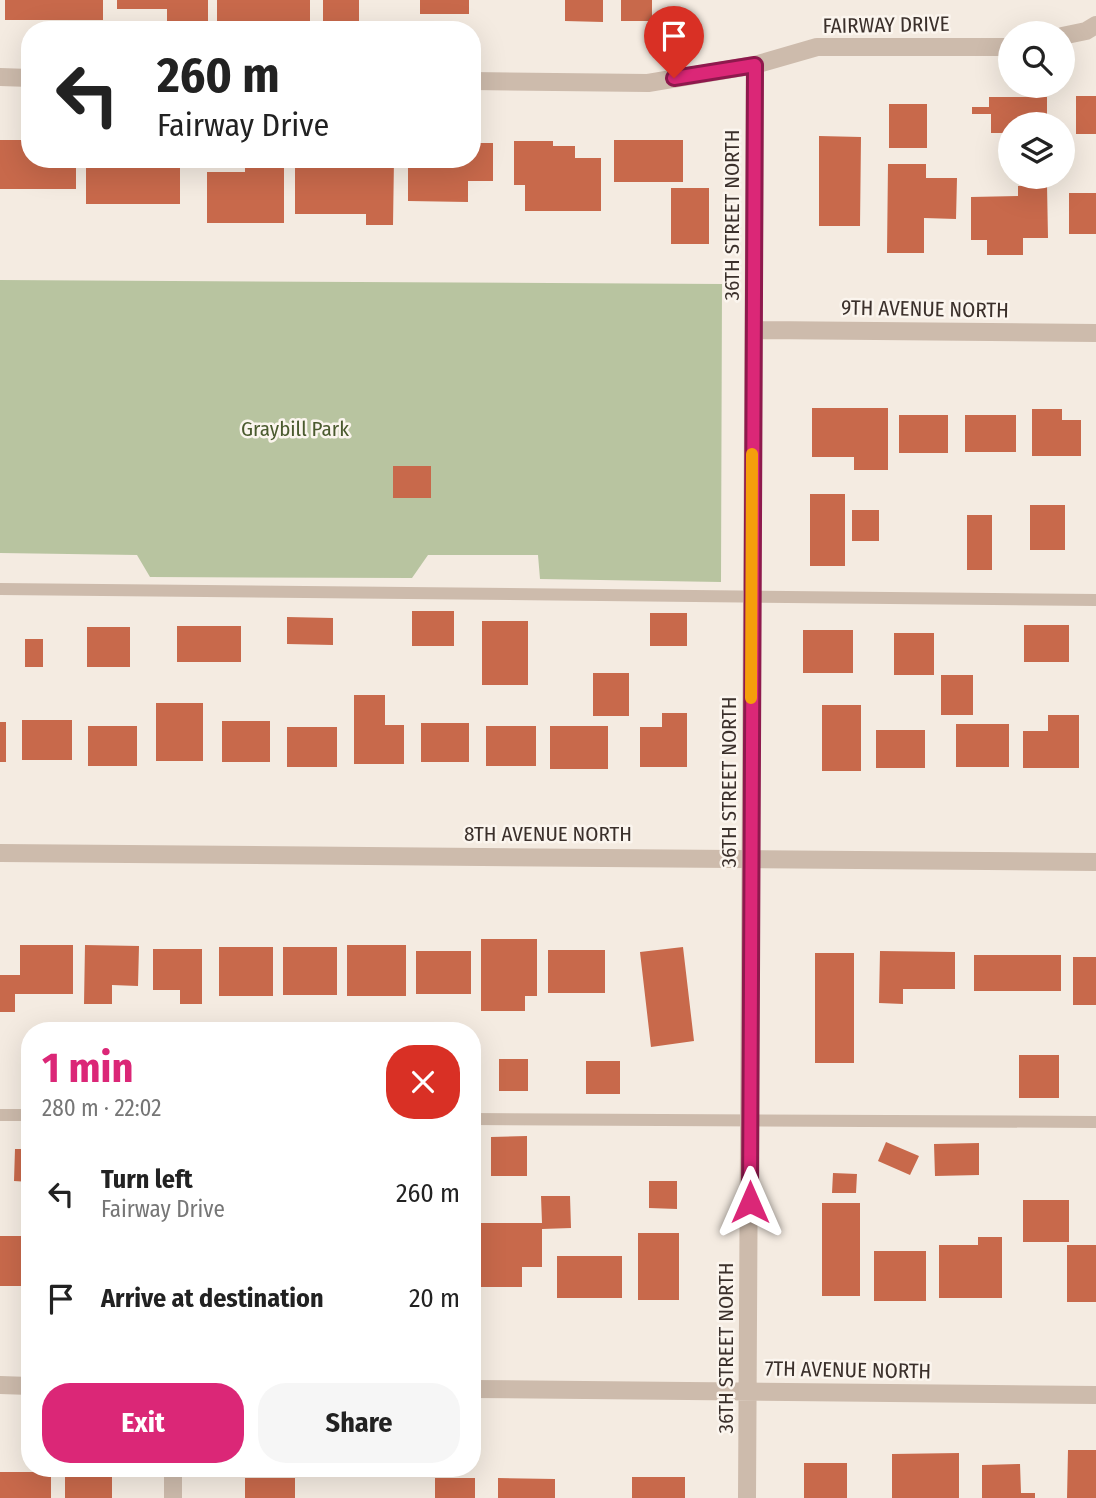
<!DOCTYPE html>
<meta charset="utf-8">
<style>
body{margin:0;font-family:"Fira Sans Condensed",sans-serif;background:#f6f6f6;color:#222;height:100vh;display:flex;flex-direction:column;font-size:26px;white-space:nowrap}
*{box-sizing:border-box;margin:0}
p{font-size:23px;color:#767676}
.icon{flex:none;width:38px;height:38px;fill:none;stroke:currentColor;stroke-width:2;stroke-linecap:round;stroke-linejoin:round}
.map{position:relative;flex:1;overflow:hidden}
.panel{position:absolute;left:21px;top:1022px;width:460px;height:455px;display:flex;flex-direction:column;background:#fff;border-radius:28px;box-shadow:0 7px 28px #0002}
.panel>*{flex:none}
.hud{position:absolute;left:21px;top:21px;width:460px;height:147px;border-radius:28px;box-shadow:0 7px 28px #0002;background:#fff;color:#222;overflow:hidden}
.tools{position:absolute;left:998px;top:21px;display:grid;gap:14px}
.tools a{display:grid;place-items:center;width:77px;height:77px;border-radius:50%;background:#fff;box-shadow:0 7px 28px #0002;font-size:35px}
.pin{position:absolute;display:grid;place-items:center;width:60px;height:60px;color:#fff;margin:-72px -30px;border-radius:50% 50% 50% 0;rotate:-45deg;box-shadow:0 0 7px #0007}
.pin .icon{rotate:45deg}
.me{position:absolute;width:77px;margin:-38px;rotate:0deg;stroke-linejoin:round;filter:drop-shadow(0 0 5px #0008)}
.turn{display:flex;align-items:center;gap:24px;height:147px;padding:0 21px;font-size:32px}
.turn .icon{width:91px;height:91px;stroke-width:2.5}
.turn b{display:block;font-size:49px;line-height:60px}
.round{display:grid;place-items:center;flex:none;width:74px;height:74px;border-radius:28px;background:#f6f6f6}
.head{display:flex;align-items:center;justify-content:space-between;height:119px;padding:0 21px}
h1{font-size:42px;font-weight:700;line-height:52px;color:#db2777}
.action{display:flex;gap:14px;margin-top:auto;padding:14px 21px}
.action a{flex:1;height:80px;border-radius:28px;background:#db2777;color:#fff;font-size:28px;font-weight:700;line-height:80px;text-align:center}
.action a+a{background:#f6f6f6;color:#222}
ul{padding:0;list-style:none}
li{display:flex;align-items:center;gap:21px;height:105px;padding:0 21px}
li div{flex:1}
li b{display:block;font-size:26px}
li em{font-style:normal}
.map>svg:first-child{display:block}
</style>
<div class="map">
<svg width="1096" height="1498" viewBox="0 0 1096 1498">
<rect width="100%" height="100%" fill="#f4ebe1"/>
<path fill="#b8c4a0" d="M 0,280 L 722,284 L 721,582 L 540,579 L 538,555 L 428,555 L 412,578 L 150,577 L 137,555 L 0,553 Z"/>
<path fill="#c8694b" d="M 5,0 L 103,0 L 103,20 L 5,20 Z
M 117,0 L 208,0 L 208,23 L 167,23 L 167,9 L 117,9 Z
M 217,0 L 310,0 L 310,22 L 217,23 Z
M 323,0 L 359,0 L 359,22 L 323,22 Z
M 420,0 L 469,0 L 469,14 L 420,14 Z
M 565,0 L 603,0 L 603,22 L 565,21 Z
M 621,0 L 652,0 L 652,21 L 621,21 Z
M 1076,96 L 1096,96 L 1096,134 L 1076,134 Z
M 989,97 L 1047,97 L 1047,124 L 1010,124 L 1010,133 L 991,133 L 991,114 L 972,114 L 972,107 L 989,107 Z
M 889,104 L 927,104 L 927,148 L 889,148 Z
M 819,136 L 861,137 L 860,226 L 819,226 Z
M 0,140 L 30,140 L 30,159 L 76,159 L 76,189 L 0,189 Z
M 614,140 L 683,140 L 683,182 L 614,182 Z
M 514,141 L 553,141 L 553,146 L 575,146 L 575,158 L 601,158 L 601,211 L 525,211 L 525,185 L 514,185 Z
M 472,143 L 493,143 L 493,181 L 468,181 L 468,202 L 408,201 L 408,159 L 472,159 Z
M 86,159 L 122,159 L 122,163 L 135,163 L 135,159 L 180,159 L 180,204 L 86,204 Z
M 245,159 L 284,159 L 284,223 L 207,223 L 207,172 L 245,172 Z
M 295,159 L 394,159 L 393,225 L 366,225 L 366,214 L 295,214 Z
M 888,164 L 926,164 L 926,178 L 957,178 L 956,219 L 924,218 L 924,253 L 887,253 Z
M 1047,185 L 1048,238 L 1023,238 L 1023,255 L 987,255 L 987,240 L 971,240 L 971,197 L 1018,196 L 1018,186 Z
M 671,188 L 709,188 L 709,244 L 671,244 Z
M 1069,193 L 1096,193 L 1096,234 L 1069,234 Z
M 812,408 L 888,408 L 888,470 L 854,470 L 854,457 L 812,457 Z
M 1032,409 L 1062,409 L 1062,420 L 1081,420 L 1081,456 L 1032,456 Z
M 899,415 L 948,415 L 948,453 L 899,453 Z
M 965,415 L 1016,415 L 1016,452 L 965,452 Z
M 393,466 L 431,466 L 431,498 L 393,498 Z
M 810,494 L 845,494 L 845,566 L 810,566 Z
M 1030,505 L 1065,505 L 1065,550 L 1030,550 Z
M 852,510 L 879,510 L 879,541 L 852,541 Z
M 967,515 L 992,515 L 992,570 L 967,570 Z
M 412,611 L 454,611 L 454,646 L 412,646 Z
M 650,613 L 687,613 L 687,646 L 650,646 Z
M 287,617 L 333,618 L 333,645 L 287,644 Z
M 482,621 L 528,621 L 528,685 L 482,685 Z
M 1024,625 L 1069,625 L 1069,662 L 1024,662 Z
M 177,626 L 241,626 L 241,662 L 177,662 Z
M 87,627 L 130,627 L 130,667 L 87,667 Z
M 803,630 L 853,630 L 853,673 L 803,673 Z
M 894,633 L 934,633 L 934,675 L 894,675 Z
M 25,639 L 43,639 L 43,667 L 25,667 Z
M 593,673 L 629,673 L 629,716 L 593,716 Z
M 941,675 L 973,675 L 973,715 L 941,715 Z
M 354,695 L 385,695 L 385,725 L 404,725 L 404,764 L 354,764 Z
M 156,703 L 203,703 L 203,761 L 156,761 Z
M 822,705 L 861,705 L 861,771 L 822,771 Z
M 662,713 L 687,713 L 687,767 L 640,767 L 640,727 L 662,727 Z
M 1048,715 L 1079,715 L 1079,768 L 1023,768 L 1023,731 L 1048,731 Z
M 22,720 L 72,720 L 72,760 L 22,760 Z
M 222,721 L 270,721 L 270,762 L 222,762 Z
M 0,722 L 6,722 L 6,762 L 0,762 Z
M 421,723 L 469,723 L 469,762 L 421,762 Z
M 956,724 L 1009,724 L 1009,767 L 956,767 Z
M 88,726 L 137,726 L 137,766 L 88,766 Z
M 486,726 L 536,726 L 536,766 L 486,766 Z
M 550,726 L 608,726 L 608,769 L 550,769 Z
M 287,727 L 337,727 L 337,767 L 287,767 Z
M 876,730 L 925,730 L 925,768 L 876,768 Z
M 481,939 L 537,939 L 537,996 L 525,996 L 525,1011 L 481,1011 Z
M 20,945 L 73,945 L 73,994 L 15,994 L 15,1012 L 0,1012 L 0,975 L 20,975 Z
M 85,945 L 139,946 L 138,986 L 112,985 L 112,1004 L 84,1004 Z
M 347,945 L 406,945 L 406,996 L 347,996 Z
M 219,947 L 273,947 L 273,996 L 219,996 Z
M 283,947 L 337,947 L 337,995 L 283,995 Z
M 683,947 L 694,1041 L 651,1047 L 640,952 Z
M 153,949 L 202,949 L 202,1004 L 180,1004 L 180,990 L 153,990 Z
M 548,950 L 605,950 L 605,993 L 548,993 Z
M 416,951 L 471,951 L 471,994 L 416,994 Z
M 880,951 L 955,952 L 955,989 L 903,989 L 903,1004 L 879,1003 Z
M 815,953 L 854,953 L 854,1063 L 815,1063 Z
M 974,955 L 1061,955 L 1061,991 L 974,991 Z
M 1073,957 L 1096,957 L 1096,1005 L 1073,1005 Z
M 1019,1055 L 1059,1055 L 1059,1098 L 1019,1098 Z
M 499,1059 L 528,1059 L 528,1091 L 499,1091 Z
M 586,1061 L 620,1061 L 620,1094 L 586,1094 Z
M 527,1136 L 527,1176 L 491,1176 L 491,1137 Z
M 886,1142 L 919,1156 L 910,1175 L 878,1161 Z
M 979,1143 L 979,1175 L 935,1176 L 934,1144 Z
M 15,1149 L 30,1149 L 30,1182 L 14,1181 Z
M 833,1173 L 857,1174 L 856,1193 L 832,1193 Z
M 649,1181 L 677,1181 L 677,1209 L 649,1208 Z
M 541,1196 L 570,1196 L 571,1228 L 542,1229 L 542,1267 L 522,1267 L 522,1287 L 480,1287 L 480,1223 L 542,1223 Z
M 1023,1200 L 1069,1200 L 1069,1242 L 1023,1242 Z
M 822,1203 L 860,1203 L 860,1296 L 822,1296 Z
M 638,1233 L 679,1233 L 679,1300 L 638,1300 Z
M 0,1236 L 30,1236 L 30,1286 L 0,1286 Z
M 978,1237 L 1002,1237 L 1002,1298 L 939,1298 L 939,1245 L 978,1245 Z
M 1067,1245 L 1096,1245 L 1096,1302 L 1067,1302 Z
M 874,1251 L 926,1251 L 926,1301 L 874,1301 Z
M 557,1256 L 622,1256 L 622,1298 L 557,1298 Z
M 1068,1450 L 1096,1450 L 1096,1498 L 1067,1498 Z
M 959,1453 L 959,1498 L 892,1498 L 892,1454 Z
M 804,1463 L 847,1463 L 847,1498 L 804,1498 Z
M 1020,1464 L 1021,1493 L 1035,1493 L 1035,1498 L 982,1498 L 982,1465 Z
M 0,1472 L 51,1472 L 51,1498 L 0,1498 Z
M 65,1473 L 112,1473 L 112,1498 L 65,1498 Z
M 632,1477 L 685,1477 L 685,1498 L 632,1498 Z
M 245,1478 L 295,1478 L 295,1498 L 245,1498 Z
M 435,1478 L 475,1478 L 475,1498 L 435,1498 Z
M 498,1478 L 555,1479 L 555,1498 L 498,1498 Z"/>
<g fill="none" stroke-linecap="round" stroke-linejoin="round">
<path stroke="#cdbbac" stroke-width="12" d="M 0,589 L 1096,600
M 0,1115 L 30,1115
M 472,1119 L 1096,1122"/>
<path stroke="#cdbbac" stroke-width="18" d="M 1062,36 L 1086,31 L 1096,25
M 0,77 L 30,78
M 472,81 L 648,83 L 755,65 L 817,47 L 1010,47
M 754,330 L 1096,333
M 0,1385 L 30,1386
M 472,1389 L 1096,1395
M 173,1498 L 173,1468
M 747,1498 L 755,65"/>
<path stroke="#cdbbac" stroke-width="18" d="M 0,853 L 1096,862"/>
</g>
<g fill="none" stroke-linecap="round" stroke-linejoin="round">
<defs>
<path id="route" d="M 674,78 L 755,65 L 750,1202"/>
</defs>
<use href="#route" stroke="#8e194d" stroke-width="18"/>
<use href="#route" stroke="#db2777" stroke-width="12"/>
<path stroke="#f59e0b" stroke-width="12" d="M 751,698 L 752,454"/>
</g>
<g text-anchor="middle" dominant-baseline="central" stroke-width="5" stroke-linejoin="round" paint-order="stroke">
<g font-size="21" fill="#3b302b" stroke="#fbf5ee">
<text transform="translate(886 25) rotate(-1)">FAIRWAY DRIVE</text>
<text transform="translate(732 215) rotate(-90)">36TH STREET NORTH</text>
<text transform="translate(925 309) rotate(1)">9TH AVENUE NORTH</text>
<text transform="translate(729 782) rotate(-90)">36TH STREET NORTH</text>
<text x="548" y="834">8TH AVENUE NORTH</text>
<text transform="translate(726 1348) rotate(-90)">36TH STREET NORTH</text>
<text transform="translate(848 1370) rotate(1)">7TH AVENUE NORTH</text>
</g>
<g font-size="21" fill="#4a5a2e" stroke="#fbf5ee">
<text x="295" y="429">Graybill Park</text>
</g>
</g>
</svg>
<div class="tools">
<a><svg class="icon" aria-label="search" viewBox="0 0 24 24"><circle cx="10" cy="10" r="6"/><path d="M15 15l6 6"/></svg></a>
<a><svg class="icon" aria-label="layers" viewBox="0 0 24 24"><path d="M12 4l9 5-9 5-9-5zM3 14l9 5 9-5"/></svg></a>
</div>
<div class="pin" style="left:674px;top:78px;background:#d93025"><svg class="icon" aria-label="arrive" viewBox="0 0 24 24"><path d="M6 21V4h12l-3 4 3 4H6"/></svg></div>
<svg class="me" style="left:750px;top:1202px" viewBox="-20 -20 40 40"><path d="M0-17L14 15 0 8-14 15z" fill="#db2777" stroke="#fff" stroke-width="4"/></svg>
<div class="hud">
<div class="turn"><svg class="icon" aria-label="left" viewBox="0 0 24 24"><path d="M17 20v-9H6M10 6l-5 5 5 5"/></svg><div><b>260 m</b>Fairway Drive</div></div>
</div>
<section class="panel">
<div class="head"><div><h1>1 min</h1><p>280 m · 22:02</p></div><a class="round" style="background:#d93025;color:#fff"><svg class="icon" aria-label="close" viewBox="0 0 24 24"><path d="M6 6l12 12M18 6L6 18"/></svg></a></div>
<ul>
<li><svg class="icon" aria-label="left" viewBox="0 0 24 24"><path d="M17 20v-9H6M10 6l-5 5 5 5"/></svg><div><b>Turn left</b><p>Fairway Drive</p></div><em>260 m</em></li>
<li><svg class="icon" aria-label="arrive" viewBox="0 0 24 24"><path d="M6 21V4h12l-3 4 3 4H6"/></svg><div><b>Arrive at destination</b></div><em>20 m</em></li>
</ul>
<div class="action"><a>Exit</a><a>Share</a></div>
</section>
</div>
